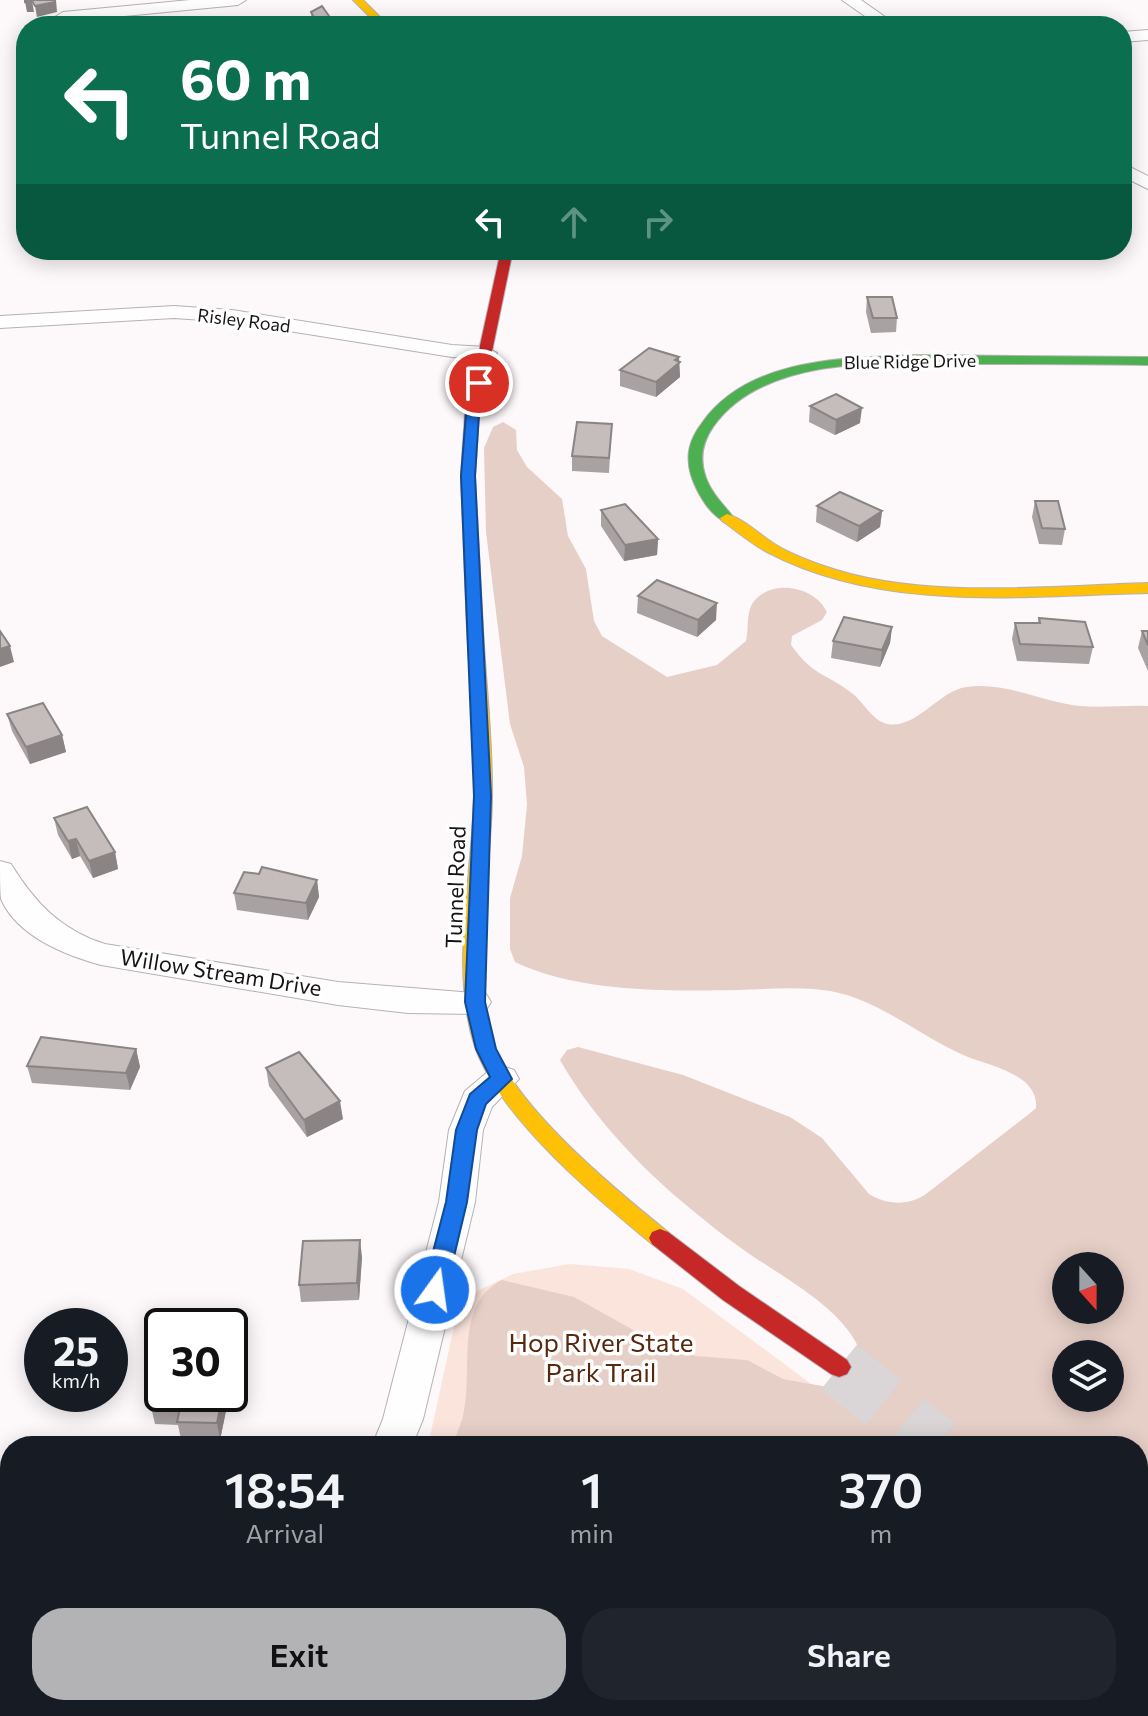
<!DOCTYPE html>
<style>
body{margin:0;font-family:Commissioner,sans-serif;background:#20242c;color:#f1f3f6;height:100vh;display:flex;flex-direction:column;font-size:30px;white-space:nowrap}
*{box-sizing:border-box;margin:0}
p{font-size:26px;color:#9ea1a6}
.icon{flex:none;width:44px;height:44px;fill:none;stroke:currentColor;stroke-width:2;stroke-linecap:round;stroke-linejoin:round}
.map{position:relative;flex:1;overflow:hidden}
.details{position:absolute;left:0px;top:1436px;width:1148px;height:280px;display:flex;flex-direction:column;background:#171b24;border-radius:32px 32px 0 0;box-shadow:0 4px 20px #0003}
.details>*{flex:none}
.banner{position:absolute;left:16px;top:16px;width:1116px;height:244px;border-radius:32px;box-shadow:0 4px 20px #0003;background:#0b6e4f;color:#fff;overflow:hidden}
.needle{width:52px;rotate:159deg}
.tools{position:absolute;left:1052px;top:1252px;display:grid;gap:16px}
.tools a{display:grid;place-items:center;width:72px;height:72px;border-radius:50%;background:#171b24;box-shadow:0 4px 20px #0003;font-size:40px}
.speed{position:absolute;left:24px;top:1308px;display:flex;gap:16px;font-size:40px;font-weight:700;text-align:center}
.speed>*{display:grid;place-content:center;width:104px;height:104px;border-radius:50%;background:#171b24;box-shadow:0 4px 20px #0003;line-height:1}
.speed small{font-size:20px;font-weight:400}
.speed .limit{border:4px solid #111;border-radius:12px;background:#fff;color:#111}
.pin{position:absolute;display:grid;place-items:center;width:68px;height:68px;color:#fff;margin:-34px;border:4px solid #fff;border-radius:50%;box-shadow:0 2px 8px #0007}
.me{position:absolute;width:88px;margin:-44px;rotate:14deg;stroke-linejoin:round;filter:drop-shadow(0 0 6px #0008)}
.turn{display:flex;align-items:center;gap:28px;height:168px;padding:0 32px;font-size:36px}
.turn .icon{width:104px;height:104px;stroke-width:2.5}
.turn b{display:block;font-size:56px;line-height:68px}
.lanes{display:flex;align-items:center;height:76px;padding:0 32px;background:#0003;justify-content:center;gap:40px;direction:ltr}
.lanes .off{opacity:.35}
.eta{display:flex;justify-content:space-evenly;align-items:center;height:136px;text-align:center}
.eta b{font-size:48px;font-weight:600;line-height:56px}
.cta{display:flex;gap:16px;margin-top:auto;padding:16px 32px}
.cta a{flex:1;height:92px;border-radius:32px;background:#b3b3b5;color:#111;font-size:32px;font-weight:600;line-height:92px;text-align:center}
.cta a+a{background:#20242c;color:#f1f3f6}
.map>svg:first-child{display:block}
</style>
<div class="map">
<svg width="1148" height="1716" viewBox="0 0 1148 1716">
<rect width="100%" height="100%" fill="#fdf8fa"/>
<path fill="#fae4db" d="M 570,1264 L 629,1269 L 683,1289 L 895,1446 L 428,1446 L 460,1299 L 513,1274 Z"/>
<path fill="#e6cfc7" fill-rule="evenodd" d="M 503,422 L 516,430 L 517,450 L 527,467 L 562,499 L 568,536 L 586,569 L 594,621 L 602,636 L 667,677 L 717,665 L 746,641 C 749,629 746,615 752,604 C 769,578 814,585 827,612 L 822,620 L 792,636 L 791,645 C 815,678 825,672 853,694 C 863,702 871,718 884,723 C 914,733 938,691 966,687 C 1004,681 1043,702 1080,706 C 1103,708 1126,705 1148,706 L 1148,1554 L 1138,1549 L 1138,1446 L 452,1446 C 456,1435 462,1423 464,1411 C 473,1367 454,1304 502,1280 L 574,1297 L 644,1336 L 695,1356 L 747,1360 L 783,1379 L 833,1388 L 864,1362 C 851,1310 782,1278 741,1248 C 718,1232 696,1213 674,1195 C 630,1156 589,1111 560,1060 L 567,1050 L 578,1047 L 683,1075 L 790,1117 L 822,1138 L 869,1194 C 887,1205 909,1206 926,1194 L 1029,1114 L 1036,1108 C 1039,1075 991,1066 968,1057 C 921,1038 881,1000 830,991 C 801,986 768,989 738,990 C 669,991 579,993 515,962 L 510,949 L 510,898 L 522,856 L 527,805 L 524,767 L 510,724 L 486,532 L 484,448 L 493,427 ZM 1066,1266 L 1110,1266 L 1110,1310 L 1066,1310 ZM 1066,1354 L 1110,1354 L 1110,1398 L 1066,1398 Z
M 1138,1617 L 1148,1624 L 1148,1716 L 1025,1716 L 1007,1712 L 997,1716 L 263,1716 L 271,1706 L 1138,1706 Z"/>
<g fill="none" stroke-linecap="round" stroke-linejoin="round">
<path stroke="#dad6d8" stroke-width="57" stroke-dasharray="57 29" stroke-linecap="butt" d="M 839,1367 L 937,1446"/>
<defs>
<path id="street" d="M 190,0 L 246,0 L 238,5 L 63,22 L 55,17 L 63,12 Z
M 842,0 L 861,0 L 898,26 L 879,26 Z
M 1148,30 L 1148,40 L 1122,42 L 1122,32 Z
M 1122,163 L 1148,176 L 1148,189 L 1122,176 Z
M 174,306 L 232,310 L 452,345 L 486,347 L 497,353 L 486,359 L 452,357 L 232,322 L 174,318 L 0,328 L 0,316 Z
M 0,861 L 11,864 C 35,903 61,930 105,944 L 338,982 L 486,994 L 491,1002 L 486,1010 L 475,1014 L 408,1013 L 338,1005 L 101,965 C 65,955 17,936 1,899 C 0,889 0,872 0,861 Z
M 502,1066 L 514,1070 L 519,1079 L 492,1107 L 483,1130 L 475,1202 L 423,1419 L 412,1446 L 372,1446 L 383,1419 L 439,1202 L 449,1130 L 465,1091 L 490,1070 Z
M 169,1706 L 221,1706 L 217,1716 L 165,1716 Z"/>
<path id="fast" d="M 911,355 L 1148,357 L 1148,365 C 1093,364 1038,364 983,364 C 901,363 766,351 713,427 C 702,443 699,459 706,478 C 712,494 724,505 734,518 L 727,522 C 710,517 696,491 691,475 C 685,454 690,439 702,423 C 747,359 840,358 911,355 Z
M 1138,1571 L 1148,1575 L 1148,1601 L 1138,1597 Z"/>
<path id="slow" d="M 353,0 L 363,0 L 389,26 L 379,26 Z
M 727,514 C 744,519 759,534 773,543 C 788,553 807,560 824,566 C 919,600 1048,586 1148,583 L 1148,593 C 1023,596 883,613 767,552 C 751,544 737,531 722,521 L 720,518 Z
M 475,624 L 483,629 C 486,686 493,742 492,799 C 491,876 469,973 495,1047 C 516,1108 617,1191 668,1232 L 671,1238 L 668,1244 L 660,1247 L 652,1244 C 595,1197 500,1118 475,1047 C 450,973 472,876 474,799 C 476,742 470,686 467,629 Z"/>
<path id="jam" d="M 501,250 L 513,250 L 479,414 L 475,476 L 483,629 L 475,634 L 467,629 L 461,476 L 465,414 Z
M 660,1229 L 668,1232 L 739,1286 L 847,1360 L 851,1367 L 847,1374 L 839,1377 L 831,1374 L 723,1300 L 652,1244 L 649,1238 L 652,1232 Z"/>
</defs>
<use href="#street" stroke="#b6b1b3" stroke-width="2"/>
<use href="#fast" stroke="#b6b1b3" stroke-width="2"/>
<use href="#slow" stroke="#b6b1b3" stroke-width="2"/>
<use href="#jam" stroke="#b6b1b3" stroke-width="2"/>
<use href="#street" fill="#fffefe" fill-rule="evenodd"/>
<use href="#fast" fill="#4caf50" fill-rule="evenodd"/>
<use href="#slow" fill="#ffc107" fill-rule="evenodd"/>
<use href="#jam" fill="#c62828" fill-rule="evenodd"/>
</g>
<path fill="#a9a2a2" d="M 311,12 L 336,26 L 314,26 L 312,20 Z
M 401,250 L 432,250 L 431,253 L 401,251 Z
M 867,297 L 897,318 L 896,332 L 871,333 L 866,312 Z
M 679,362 L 680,377 L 656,397 L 620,386 L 620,370 Z
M 810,406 L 860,423 L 835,435 L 809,422 Z
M 611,439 L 609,473 L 572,471 L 572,456 Z
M 1035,501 L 1065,529 L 1062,545 L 1039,544 L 1032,517 Z
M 817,506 L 882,511 L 880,527 L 857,542 L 816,522 Z
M 601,510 L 658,539 L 657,555 L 624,561 L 601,526 Z
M 638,596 L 716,620 L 697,637 L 637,613 Z
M 1039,618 L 1093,647 L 1089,664 L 1017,661 L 1012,639 L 1015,623 L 1038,623 Z
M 892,627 L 890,643 L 880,667 L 831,658 L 833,641 Z
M 1142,631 L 1148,631 L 1148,671 L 1138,648 Z
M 7,714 L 62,735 L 66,752 L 30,764 L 12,731 Z
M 54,818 L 115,852 L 118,869 L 93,878 L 80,856 L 72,859 L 58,835 Z
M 259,874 L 317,880 L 319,897 L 308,920 L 237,910 L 234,893 Z
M 136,1049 L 140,1067 L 130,1090 L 32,1083 L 27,1066 Z
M 266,1068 L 343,1119 L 307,1137 L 269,1086 Z
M 362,1257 L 359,1300 L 301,1302 L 299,1285 Z
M 162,1394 L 226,1394 L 228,1401 L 220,1440 L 181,1439 L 178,1425 L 155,1424 L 151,1407 Z
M 0,1624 L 10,1626 L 10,1706 L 61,1706 L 57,1716 L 43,1716 L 0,1706 Z"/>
<path fill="#8a8484" d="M 56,0 L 57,12 L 37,17 L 35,6 Z
M 32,1 L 34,12 L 27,12 L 25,2 Z
M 679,357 L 680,377 L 656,397 L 656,382 Z
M 862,408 L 860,423 L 835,435 L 836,420 Z
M 882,511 L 880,527 L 857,542 L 859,526 Z
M 658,539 L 657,555 L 624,561 L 625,545 Z
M 717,603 L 716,620 L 697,637 L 698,620 Z
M 892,627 L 890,643 L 880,667 L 882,650 Z
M 10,646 L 14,662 L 0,667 L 0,649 Z
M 62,735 L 66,752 L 30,764 L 26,747 Z
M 76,839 L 80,856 L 72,859 L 68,841 Z
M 115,852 L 118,869 L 93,878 L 89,861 Z
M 317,880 L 319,897 L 308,920 L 306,903 Z
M 136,1049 L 140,1067 L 130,1090 L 126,1073 Z
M 340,1101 L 343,1119 L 307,1137 L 304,1120 Z
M 360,1240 L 362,1257 L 359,1300 L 357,1283 Z
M 223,1394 L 226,1394 L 228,1401 L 220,1440 L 217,1423 Z
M 50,1706 L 61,1706 L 57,1716 L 54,1716 Z"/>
<path fill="#c5bcbc" stroke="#8a8484" stroke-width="2" d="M 25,0 L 55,0 L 55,2 L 35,6 L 32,1 L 25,2 Z
M 322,6 L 336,26 L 318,26 L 311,12 Z
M 867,297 L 892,297 L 897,318 L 873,318 Z
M 649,348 L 679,357 L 675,360 L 680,362 L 656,382 L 620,370 Z
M 836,394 L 862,408 L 836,420 L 810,406 Z
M 577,422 L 612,424 L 609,458 L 572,456 Z
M 840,492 L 882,511 L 859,526 L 817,506 Z
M 1035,501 L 1058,501 L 1065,529 L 1042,528 Z
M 625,504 L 658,539 L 625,545 L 601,510 Z
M 657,580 L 717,603 L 698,620 L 638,596 Z
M 844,617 L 892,627 L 882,650 L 833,641 Z
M 1039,618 L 1085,622 L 1093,647 L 1020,644 L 1015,623 L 1040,623 Z
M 0,631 L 10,646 L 0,649 Z
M 1142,631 L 1148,631 L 1148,645 Z
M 43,703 L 62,735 L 26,747 L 7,714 Z
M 87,807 L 115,852 L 89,861 L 76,839 L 68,841 L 54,818 Z
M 262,867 L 317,880 L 306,903 L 234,893 L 244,872 L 259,874 Z
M 41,1037 L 136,1049 L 126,1073 L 27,1066 Z
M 299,1052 L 340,1101 L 304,1120 L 266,1068 Z
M 360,1240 L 357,1283 L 299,1285 L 303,1241 Z
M 156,1382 L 162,1382 L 162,1394 L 223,1394 L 217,1423 L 177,1422 L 180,1408 L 151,1407 Z
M 0,1624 L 10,1626 L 10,1694 L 0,1692 Z"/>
<path fill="#1a73e8" stroke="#114b97" stroke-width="2" d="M 474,381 L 486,383 L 479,414 L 475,476 L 491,796 L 485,1002 L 496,1049 L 512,1079 L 486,1104 L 477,1130 L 467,1202 L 446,1290 L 443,1297 L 427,1297 L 423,1290 L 446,1202 L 456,1130 L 470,1094 L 490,1077 L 476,1049 L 465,1002 L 474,796 L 461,476 L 466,414 Z"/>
<g text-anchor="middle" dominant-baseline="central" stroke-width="7" stroke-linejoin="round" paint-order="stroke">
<g font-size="18" fill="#171415" stroke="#fff">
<text transform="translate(244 320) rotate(7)">Risley Road</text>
<text transform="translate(910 361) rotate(-1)">Blue Ridge Drive</text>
</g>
<g font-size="22" fill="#171415" stroke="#fff">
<text transform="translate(455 887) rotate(-88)">Tunnel Road</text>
<text transform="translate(221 972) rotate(9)">Willow Stream Drive</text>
</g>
<g font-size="26" fill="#57270e" stroke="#fff">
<text x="601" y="1341">Hop River State<tspan x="601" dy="30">Park Trail</tspan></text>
</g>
</g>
</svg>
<div class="tools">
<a><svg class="needle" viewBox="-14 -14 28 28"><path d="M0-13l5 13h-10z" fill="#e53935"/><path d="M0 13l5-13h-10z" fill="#9ea1a6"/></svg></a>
<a><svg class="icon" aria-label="layers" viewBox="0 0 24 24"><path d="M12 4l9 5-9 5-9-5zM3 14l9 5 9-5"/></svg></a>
</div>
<div class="speed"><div>25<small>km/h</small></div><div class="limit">30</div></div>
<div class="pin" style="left:479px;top:383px;background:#d93025"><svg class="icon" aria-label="arrive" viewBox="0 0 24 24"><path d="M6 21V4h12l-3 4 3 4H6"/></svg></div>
<svg class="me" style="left:435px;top:1290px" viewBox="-20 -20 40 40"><circle r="17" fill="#1a73e8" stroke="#fff" stroke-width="3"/><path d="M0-11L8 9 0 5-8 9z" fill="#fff"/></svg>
<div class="banner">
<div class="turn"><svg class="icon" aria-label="left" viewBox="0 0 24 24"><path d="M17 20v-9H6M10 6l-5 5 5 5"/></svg><div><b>60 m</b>Tunnel Road</div></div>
<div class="lanes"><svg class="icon" aria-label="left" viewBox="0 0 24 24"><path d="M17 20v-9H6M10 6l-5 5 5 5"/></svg><svg class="icon off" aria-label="ahead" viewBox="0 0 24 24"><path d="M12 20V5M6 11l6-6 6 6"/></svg><svg class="icon off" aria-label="right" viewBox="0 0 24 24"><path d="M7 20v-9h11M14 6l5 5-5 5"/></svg></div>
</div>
<section class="details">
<div class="eta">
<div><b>18:54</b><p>Arrival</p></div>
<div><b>1</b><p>min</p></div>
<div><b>370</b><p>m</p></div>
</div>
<div class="cta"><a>Exit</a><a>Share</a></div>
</section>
</div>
